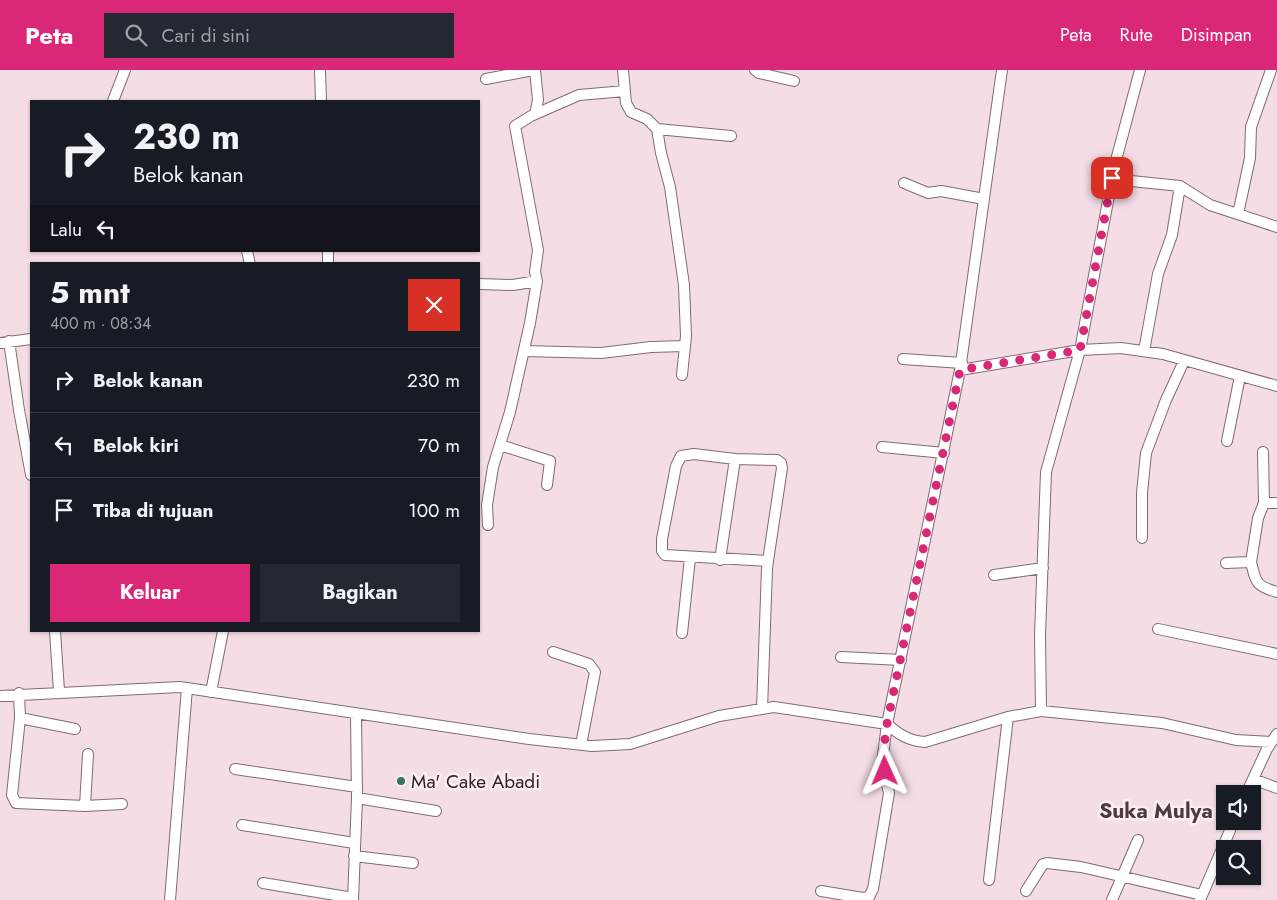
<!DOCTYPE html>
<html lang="id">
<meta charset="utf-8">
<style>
body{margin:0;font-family:Jost,sans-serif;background:#242831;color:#f1f3f6;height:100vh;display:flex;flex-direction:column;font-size:19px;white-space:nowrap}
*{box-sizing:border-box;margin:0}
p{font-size:16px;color:#9ea1a6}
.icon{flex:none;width:28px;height:28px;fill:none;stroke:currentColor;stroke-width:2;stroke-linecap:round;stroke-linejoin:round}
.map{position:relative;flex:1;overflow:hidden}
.sheet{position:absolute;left:30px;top:192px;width:450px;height:370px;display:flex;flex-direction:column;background:#171b24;border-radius:0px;box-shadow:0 1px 4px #0004}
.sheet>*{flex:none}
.hud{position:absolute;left:30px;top:30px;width:450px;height:152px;border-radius:0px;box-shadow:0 1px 4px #0004;background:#171b24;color:#f1f3f6;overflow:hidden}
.buttons{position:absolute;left:1216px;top:715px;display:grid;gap:10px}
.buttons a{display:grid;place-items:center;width:45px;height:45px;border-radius:0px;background:#171b24;box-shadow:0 1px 4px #0004;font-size:25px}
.pin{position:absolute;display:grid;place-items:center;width:42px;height:42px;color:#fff;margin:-21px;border-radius:10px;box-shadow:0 2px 8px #0006}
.me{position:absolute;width:55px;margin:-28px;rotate:359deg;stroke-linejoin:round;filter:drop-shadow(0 0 4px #0008)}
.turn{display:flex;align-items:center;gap:18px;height:105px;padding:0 20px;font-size:22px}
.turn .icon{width:65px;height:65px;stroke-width:2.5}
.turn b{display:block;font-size:35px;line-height:42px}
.then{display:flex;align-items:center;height:48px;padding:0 20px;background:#0003;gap:10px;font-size:19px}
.round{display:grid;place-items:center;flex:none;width:52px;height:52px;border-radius:0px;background:#242831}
.head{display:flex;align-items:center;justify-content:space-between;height:85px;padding:0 20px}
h1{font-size:30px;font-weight:700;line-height:38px}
.primary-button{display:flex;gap:10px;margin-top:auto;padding:10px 20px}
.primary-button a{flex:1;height:58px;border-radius:0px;background:#db2777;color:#fff;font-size:20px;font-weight:700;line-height:58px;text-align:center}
.primary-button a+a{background:#242831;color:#f1f3f6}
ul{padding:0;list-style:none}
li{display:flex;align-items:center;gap:15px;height:65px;padding:0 20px;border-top:1px solid #363941}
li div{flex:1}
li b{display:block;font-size:19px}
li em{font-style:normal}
header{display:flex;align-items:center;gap:30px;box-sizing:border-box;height:70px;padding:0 25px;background:#db2777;color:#fff}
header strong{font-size:24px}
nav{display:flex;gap:28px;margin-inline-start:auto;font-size:18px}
.search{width:350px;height:45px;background:#242831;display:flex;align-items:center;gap:12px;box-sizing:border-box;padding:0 18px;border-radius:0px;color:#9ea1a6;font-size:19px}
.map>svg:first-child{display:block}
</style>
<header>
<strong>Peta</strong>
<div class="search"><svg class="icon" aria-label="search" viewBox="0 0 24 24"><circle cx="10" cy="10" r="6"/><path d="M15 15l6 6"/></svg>Cari di sini</div>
<nav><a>Peta</a><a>Rute</a><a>Disimpan</a></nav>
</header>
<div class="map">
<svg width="1277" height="830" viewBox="0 0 1277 830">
<rect width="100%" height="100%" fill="#f5dde6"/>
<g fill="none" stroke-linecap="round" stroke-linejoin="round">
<defs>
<path id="street" d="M 320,0 L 321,31
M 623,0 L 626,33 L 631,42 L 647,49 L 657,59 L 661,83 L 670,117 L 684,215 L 686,266 L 682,305
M 755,0 L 759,3 L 794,11
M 486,9 L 533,0
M 113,31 L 125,0
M 535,44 L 538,30 L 535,0
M 657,59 L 731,66
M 1112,109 L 1180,116 L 1210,135 L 1277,157
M 904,113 L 928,123 L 941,121 L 984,129
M 1238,144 L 1250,88 L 1251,57 L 1271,0
M 247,181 L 250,194
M 328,181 L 328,194
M 479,214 L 513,215 L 537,211 L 535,202 L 538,180 L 515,56 L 531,46 L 579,25 L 625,21
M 9,271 L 19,340 L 31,405
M 0,273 L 31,269
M 524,281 L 601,283 L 651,277 L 685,276
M 1144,281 L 1158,204 L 1172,165 L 1180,116
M 903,289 L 962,293
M 960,300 L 1080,280 L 1121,278 L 1163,284 L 1277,316
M 1227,371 L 1240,306
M 500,375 L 550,391 L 547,415
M 882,377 L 944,383
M 1264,433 L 1277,433
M 488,455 L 487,435 L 493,397 L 510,342 L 530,253 L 537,211
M 1142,468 L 1142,423 L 1146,383 L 1166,330 L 1184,291
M 720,490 L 735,389
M 1251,492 L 1258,448 L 1264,433 L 1263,382
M 1226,493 L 1251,492 C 1256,513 1256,516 1277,522
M 994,505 L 1043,498
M 1158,559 L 1277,584
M 55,561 L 59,621
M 682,563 L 690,488
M 553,582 L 589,594 L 595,602 L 581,675
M 841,587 L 901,590
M 211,622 L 223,561
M 19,623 L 20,648 L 12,725 L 16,733 L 85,736 L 122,734
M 0,626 L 180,617 L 529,669 L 592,676 L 630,674 L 719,646 L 774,637 L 887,654 L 960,300 L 1002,0
M 762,639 L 767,499 L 768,491 L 782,398 L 781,393 L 777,390 L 735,389 L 694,384 L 681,386 L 676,396 L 662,469 L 662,481 L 665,485 L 768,491
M 1041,641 L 1040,565 L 1046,402 L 1080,280 L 1115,94 L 1140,0
M 20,648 L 75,659
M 887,654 C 898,664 909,671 925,672 L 1008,647 L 1041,641 L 1162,653 L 1236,670 L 1271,672
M 235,699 L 357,717
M 1253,709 L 1277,718
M 1246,724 L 1267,679 L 1277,664
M 357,728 L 436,741
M 85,736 L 88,684
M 242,755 L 354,773
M 354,786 L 413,793
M 989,810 L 1008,647
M 263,813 L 353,828
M 821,821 L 863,828 L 869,827 L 873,819 L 889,723 L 882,693 L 887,654
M 1026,821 L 1043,794 L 1047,793 L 1081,797 L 1202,825
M 170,830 L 187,618
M 353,830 L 357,728 L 356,644
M 1112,830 L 1138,770
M 1200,830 L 1234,751"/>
</defs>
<use href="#street" stroke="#806b73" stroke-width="12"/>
<use href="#street" stroke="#fff" stroke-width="10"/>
</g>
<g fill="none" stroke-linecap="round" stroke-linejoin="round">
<path stroke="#db2777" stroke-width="9" stroke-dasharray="0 16.2" d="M 885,701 L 882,692 L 887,654 L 960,300 L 1080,280 L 1112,108"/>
</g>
<circle fill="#337464" stroke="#fcedf2" stroke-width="2" cx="401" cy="711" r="5"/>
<g text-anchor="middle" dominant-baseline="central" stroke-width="5" stroke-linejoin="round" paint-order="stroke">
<g font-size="19" fill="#2e2528" stroke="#fcedf2" text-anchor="start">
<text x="411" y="711">Ma' Cake Abadi</text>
</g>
<g font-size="21" font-weight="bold" fill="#4e3b42" stroke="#fcedf2">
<text x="1156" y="741">Suka Mulya</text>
</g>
</g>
</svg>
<div class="buttons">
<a><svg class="icon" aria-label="sound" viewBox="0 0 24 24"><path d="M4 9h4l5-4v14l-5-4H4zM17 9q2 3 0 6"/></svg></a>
<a><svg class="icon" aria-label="search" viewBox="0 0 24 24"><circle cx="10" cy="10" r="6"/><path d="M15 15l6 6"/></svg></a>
</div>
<div class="pin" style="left:1112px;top:108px;background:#d93025"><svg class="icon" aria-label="arrive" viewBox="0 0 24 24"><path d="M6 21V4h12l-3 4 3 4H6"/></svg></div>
<svg class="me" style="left:885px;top:701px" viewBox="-20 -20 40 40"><path d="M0-17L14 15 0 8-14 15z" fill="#db2777" stroke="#fff" stroke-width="4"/></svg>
<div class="hud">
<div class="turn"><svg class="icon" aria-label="right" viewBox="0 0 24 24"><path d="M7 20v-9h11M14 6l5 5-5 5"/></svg><div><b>230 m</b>Belok kanan</div></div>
<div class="then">Lalu<svg class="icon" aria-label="left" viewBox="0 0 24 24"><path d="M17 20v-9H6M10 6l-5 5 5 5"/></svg></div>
</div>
<section class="sheet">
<div class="head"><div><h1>5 mnt</h1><p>400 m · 08:34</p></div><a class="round" style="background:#d93025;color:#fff"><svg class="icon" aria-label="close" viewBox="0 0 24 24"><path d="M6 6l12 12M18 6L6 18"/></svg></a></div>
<ul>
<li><svg class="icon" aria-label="right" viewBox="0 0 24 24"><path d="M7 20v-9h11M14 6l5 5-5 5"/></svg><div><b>Belok kanan</b></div><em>230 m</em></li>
<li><svg class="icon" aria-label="left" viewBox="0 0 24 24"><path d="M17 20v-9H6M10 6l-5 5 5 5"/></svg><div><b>Belok kiri</b></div><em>70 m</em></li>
<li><svg class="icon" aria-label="arrive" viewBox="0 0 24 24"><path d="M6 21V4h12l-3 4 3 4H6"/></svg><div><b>Tiba di tujuan</b></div><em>100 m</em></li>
</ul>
<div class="primary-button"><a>Keluar</a><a>Bagikan</a></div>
</section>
</div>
